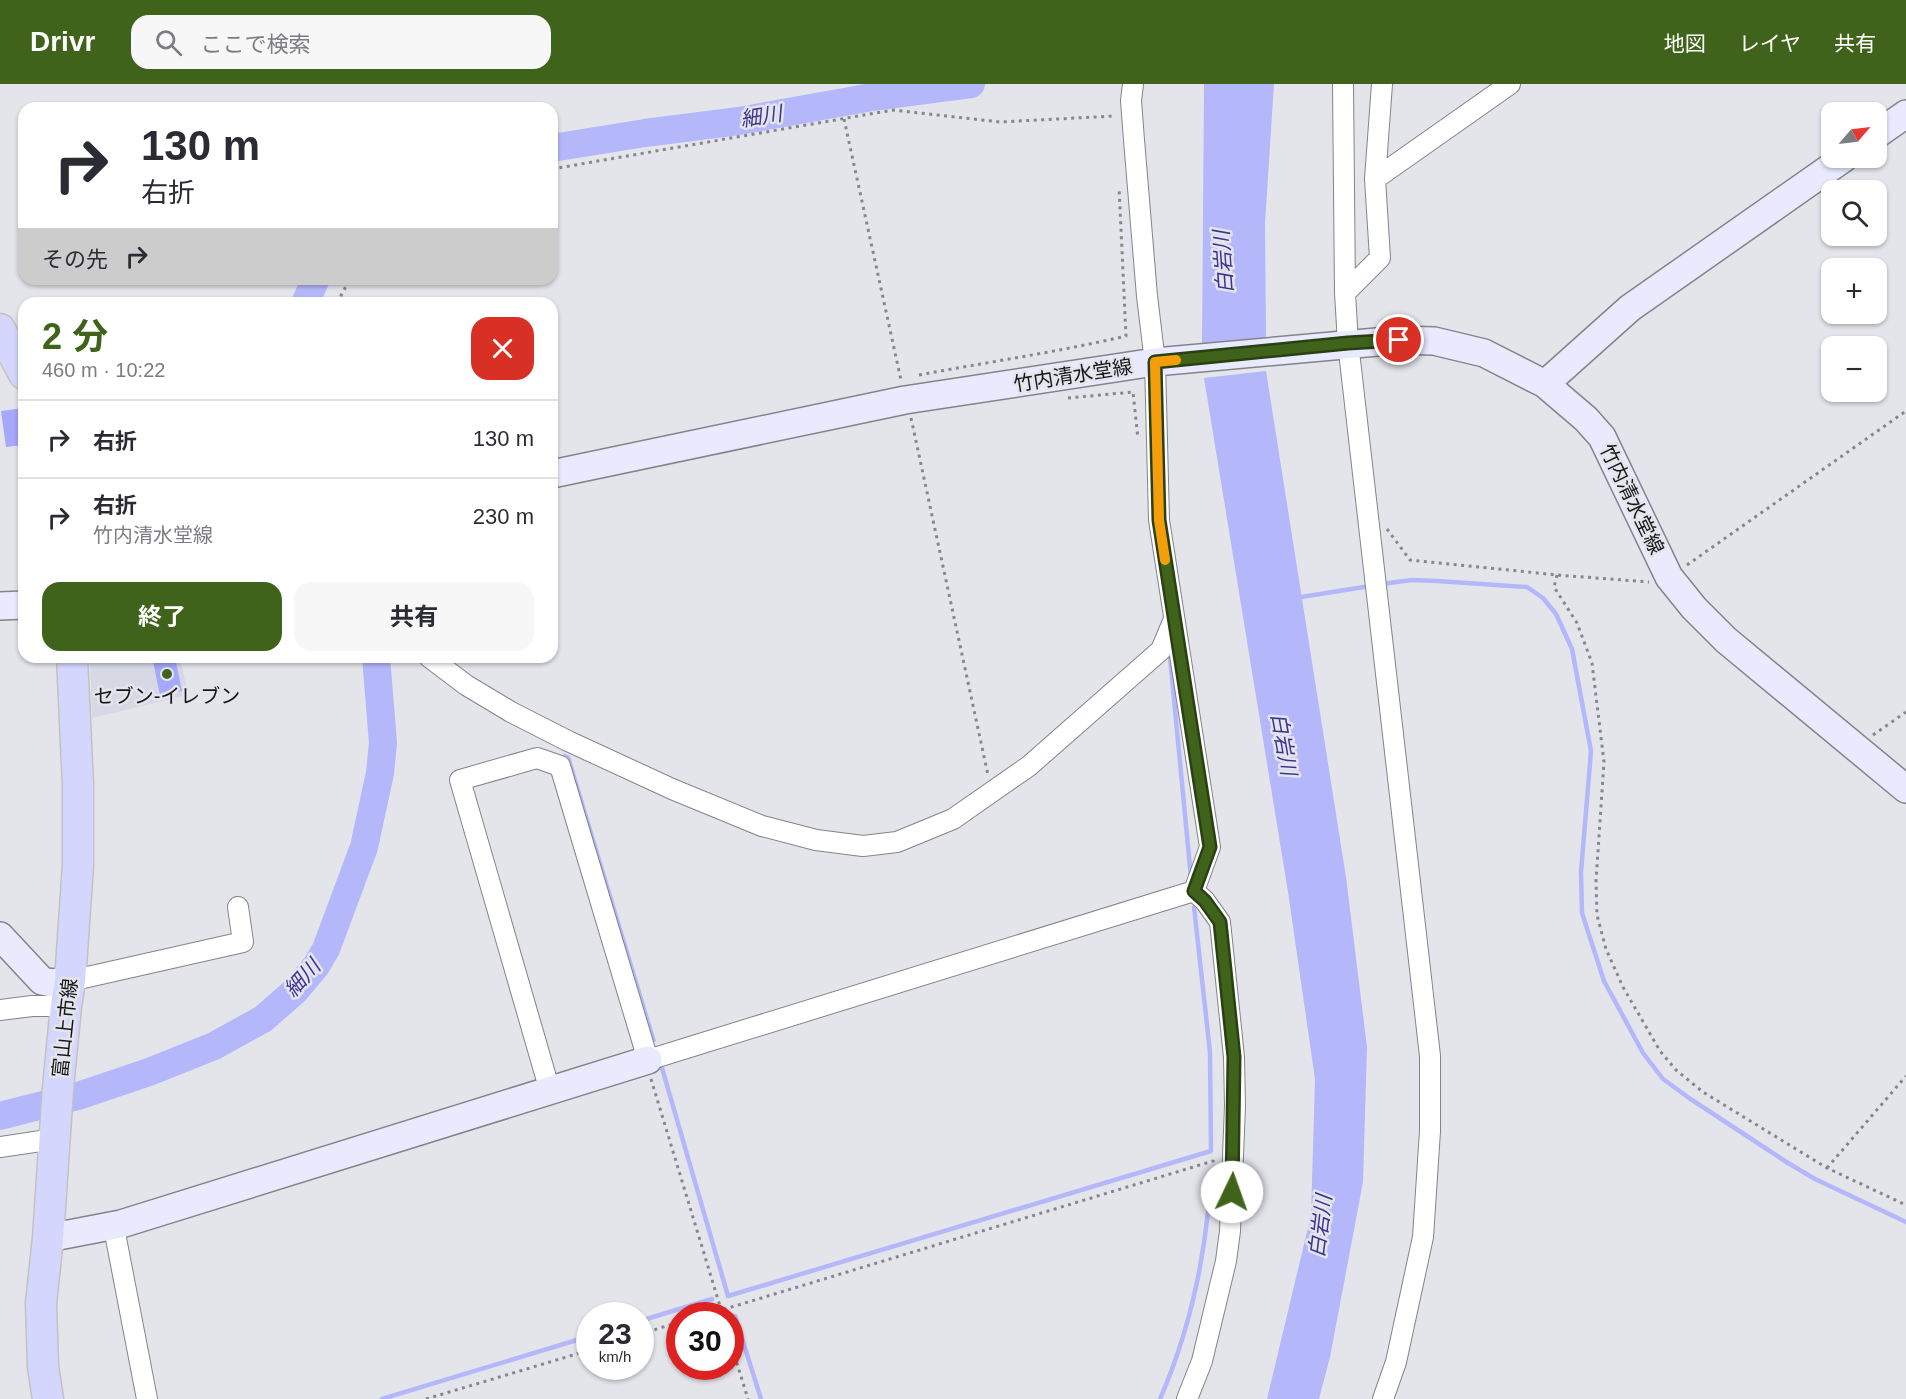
<!DOCTYPE html>
<html lang="ja">
<meta charset="utf-8">
<style>
body{margin:0;font-family:Helvetica,"Noto Sans JP",sans-serif;background:#f7f7f7;color:#2b2b33;height:100vh;display:flex;flex-direction:column;font-size:22px;white-space:nowrap}
*{box-sizing:border-box;margin:0}
p{font-size:20px;color:#7c7c81}
.icon{flex:none;width:33px;height:33px;fill:none;stroke:currentColor;stroke-width:2;stroke-linecap:round;stroke-linejoin:round}
.map{position:relative;flex:1;overflow:hidden}
.sheet{position:absolute;left:18px;top:213px;width:540px;height:366px;display:flex;flex-direction:column;background:#fff;border-radius:18px;box-shadow:0 2px 4px #0004}
.sheet>*{flex:none}
.banner{position:absolute;left:18px;top:18px;width:540px;height:183px;border-radius:18px;box-shadow:0 2px 4px #0004;background:#fff;color:#2b2b33;overflow:hidden}
.needle{width:39px;rotate:62deg}
.controls{position:absolute;left:1821px;top:18px;display:grid;gap:12px}
.controls a{display:grid;place-items:center;width:66px;height:66px;border-radius:12px;background:#fff;box-shadow:0 2px 4px #0004;font-size:30px}
.speed{position:absolute;left:576px;top:1218px;display:flex;gap:12px;font-size:30px;font-weight:700;text-align:center}
.speed>*{display:grid;place-content:center;width:78px;height:78px;border-radius:50%;background:#fff;box-shadow:0 2px 4px #0004;line-height:1}
.speed small{font-size:15px;font-weight:400}
.speed .limit{border:9px solid #d22;background:#fff;color:#111}
.pin{position:absolute;display:grid;place-items:center;width:51px;height:51px;color:#fff;margin:-26px;border:3px solid #fff;border-radius:50%;box-shadow:0 2px 6px #0007}
.me{position:absolute;width:66px;margin:-33px;rotate:3deg;stroke-linejoin:round;filter:drop-shadow(0 0 4px #0008)}
.turn{display:flex;align-items:center;gap:21px;height:126px;padding:0 24px;font-size:27px}
.turn .icon{width:78px;height:78px;stroke-width:2.5}
.turn b{display:block;font-size:42px;line-height:51px}
.then{display:flex;align-items:center;height:57px;padding:0 24px;background:#0003;gap:12px;font-size:22px}
.round{display:grid;place-items:center;flex:none;width:63px;height:63px;border-radius:18px;background:#f7f7f7}
.headline{display:flex;align-items:center;justify-content:space-between;height:102px;padding:0 24px}
h1{font-size:36px;font-weight:700;line-height:45px;color:#40631b}
.primary-button{display:flex;gap:12px;margin-top:auto;padding:12px 24px}
.primary-button a{flex:1;height:69px;border-radius:18px;background:#40631b;color:#fff;font-size:24px;font-weight:700;line-height:69px;text-align:center}
.primary-button a+a{background:#f7f7f7;color:#2b2b33}
ul{padding:0;list-style:none}
li{display:flex;align-items:center;gap:18px;height:78px;padding:0 24px;border-top:2px solid #e1e1e2}
li div{flex:1}
li b{display:block;font-size:22px}
li em{font-style:normal}
header{display:flex;align-items:center;gap:36px;box-sizing:border-box;height:84px;padding:0 30px;background:#40631b;color:#fff}
header strong{font-size:28px}
nav{display:flex;gap:33px;margin-inline-start:auto;font-size:21px}
.search{width:420px;height:54px;background:#f7f7f7;display:flex;align-items:center;gap:15px;box-sizing:border-box;padding:0 21px;border-radius:18px;color:#7c7c81;font-size:22px}
.map>svg:first-child{display:block}
</style>
<header>
<strong>Drivr</strong>
<div class="search"><svg class="icon" aria-label="search" viewBox="0 0 24 24"><circle cx="10" cy="10" r="6"/><path d="M15 15l6 6"/></svg>ここで検索</div>
<nav><a>地図</a><a>レイヤ</a><a>共有</a></nav>
</header>
<div class="map">
<svg width="1906" height="1315" viewBox="0 0 1906 1315">
<rect width="100%" height="100%" fill="#e4e5eb"/>
<path fill="#d7d8e6" d="M 90,573 L 180,573 L 188,611 L 92,634 Z"/>
<path fill="#b4b7fa" d="M 1204,0 L 1274,0 L 1265,139 L 1266,254 L 1202,261 Z
M 1266,287 L 1346,793 L 1367,963 L 1363,1098 L 1330,1273 L 1319,1315 L 1267,1315 L 1311,1131 L 1315,995 L 1288,808 L 1204,294 Z
M 563,669 L 570,672 L 656,957 L 650,960 Z"/>
<g fill="none" stroke-linecap="round" stroke-linejoin="round">
<path stroke="#b4b7fa" stroke-width="4.5" d="M 1381,500 L 1412,496 L 1437,497 L 1527,503 L 1543,514 L 1556,530 L 1572,565 L 1591,667 L 1581,788 L 1582,829 L 1604,897 L 1643,969 L 1663,995 L 1689,1014 L 1788,1079 L 1815,1095 L 1906,1138
M 1295,514 L 1370,502
M 1170,573 L 1191,794
M 662,984 L 728,1212 L 1211,1067 L 1210,968 L 1194,823
M 735,1232 L 761,1315
M 640,1237 L 712,1215
M 382,1315 L 590,1252
M 1160,1315 C 1187,1253 1201,1194 1208,1128"/>
<path stroke="#b4b7fa" stroke-width="28" d="M 552,64 L 645,49 L 739,37 L 872,13 L 971,0
M 305,219 L 316,195
M 0,1032 L 78,1012 L 149,988 L 214,962 L 263,935 L 295,907 L 316,882 L 326,865 L 364,763 L 380,689 L 383,659 L 376,573"/>
</g>
<path fill="#a5a8fb" d="M 24,324 L 24,361 L 6,363 L 1,327 Z
M 152,573 L 175,573 L 182,607 L 160,611 Z"/>
<g fill="none" stroke-linecap="round" stroke-linejoin="round">
<defs>
<path id="street" d="M 1133,0 L 1131,17 L 1134,56 L 1147,212 L 1155,278 L 1159,436 L 1210,763 L 1194,807
M 1343,0 L 1345,209
M 1382,0 L 1375,95 L 1380,174 L 1345,209 L 1348,259 L 1430,972 L 1430,1047 L 1423,1153 L 1396,1278 L 1383,1315
M 1375,95 L 1510,0
M 429,573 L 466,601 L 511,628 L 568,657 L 672,705 L 762,742 L 816,756 L 863,762 L 897,758 L 953,735 L 1029,682 L 1161,566 L 1174,535
M 70,897 L 243,858 L 238,823
M 0,926 L 32,922 L 66,922
M 550,1007 L 460,696 L 537,674 L 560,682 L 648,976 L 1194,807
M 0,1063 L 54,1055
M 121,1140 L 114,1144 L 147,1315
M 1187,1315 L 1202,1277 L 1226,1177 L 1230,1147 L 1235,1022 L 1234,973 L 1220,838 L 1205,817 L 1194,807"/>
<path id="secondary" d="M 1876,51 L 1906,30
M 1545,300 L 1630,224 L 1844,74
M 552,390 L 905,316 L 1155,278 L 1399,256 L 1434,257 L 1484,269 L 1545,300 L 1586,335 L 1602,353 L 1669,493 L 1694,524 L 1726,556 L 1906,705
M 0,522 L 24,521
M 0,852 L 42,897 L 52,899 L 70,897
M 48,1154 L 121,1140 L 648,976"/>
<path id="primary" d="M 0,245 L 24,290
M 48,1315 L 43,1283 L 41,1219 L 48,1154 L 58,1004 L 66,922 L 70,897 L 78,781 L 78,701 L 72,573"/>
</defs>
<use href="#street" stroke="#83848a" stroke-width="22"/>
<use href="#secondary" stroke="#83848a" stroke-width="30"/>
<use href="#primary" stroke="#c2c2c3" stroke-width="33"/>
<path stroke="#86878b" stroke-width="3" stroke-dasharray="3 4.5" stroke-linecap="butt" d="M 844,35 L 901,296
M 552,85 L 893,26 L 1000,38 L 1114,32
M 337,219 L 350,195
M 919,291 C 988,278 1058,268 1126,252 L 1119,103
M 1068,314 L 1133,308 L 1138,355
M 911,334 L 988,691
M 1387,445 L 1410,476 L 1557,491 L 1649,498
M 1687,481 L 1906,327
M 1557,491 L 1554,503 L 1577,539 L 1592,579 L 1604,678 L 1596,797 L 1597,831 L 1606,865 L 1623,903 L 1660,967 L 1676,986 L 1703,1008 L 1827,1084 L 1906,1121
M 1873,651 L 1906,628
M 651,995 L 723,1232
M 1827,1084 L 1906,992
M 702,1232 L 1213,1077 L 1216,1081
M 640,1250 L 680,1238
M 730,1257 L 748,1315
M 426,1315 L 590,1266"/>
<use href="#street" stroke="#fff" stroke-width="20"/>
<use href="#secondary" stroke="#e9eafe" stroke-width="27"/>
<use href="#primary" stroke="#d4d6fd" stroke-width="30"/>
</g>
<g fill="none" stroke-linecap="round" stroke-linejoin="round">
<defs>
<path id="route" d="M 1232,1108 L 1234,973 L 1220,838 L 1205,817 L 1194,807 L 1210,763 L 1159,436 L 1155,278 L 1348,259 L 1399,256"/>
</defs>
<use href="#route" stroke="#2a4012" stroke-width="15"/>
<use href="#route" stroke="#40631b" stroke-width="10"/>
<path stroke="#f59e0b" stroke-width="10" d="M 1165,476 L 1159,436 L 1155,278 L 1176,276"/>
</g>
<circle fill="#40631b" stroke="#e4e5eb" stroke-width="2" cx="167" cy="590" r="6"/>
<g text-anchor="middle" dominant-baseline="central" stroke-width="5" stroke-linejoin="round" paint-order="stroke">
<g font-size="20" fill="#151618" stroke="#e4e5eb">
<text transform="translate(1073 291) rotate(-9)">竹内清水堂線</text>
<text transform="translate(1632 415) rotate(64)">竹内清水堂線</text>
<text transform="translate(65 944) rotate(-84)">富山上市線</text>
</g>
<g font-size="20" fill="#151618" stroke="#e4e5eb">
<text x="167" y="612">セブン-イレブン</text>
</g>
<g font-size="21" font-style="italic" fill="#3e3592" stroke="#e4e5eb">
<text transform="translate(761 32) rotate(-9)">細川</text>
<text transform="translate(1223 178) rotate(-94)">白岩川</text>
<text transform="translate(1284 660) rotate(80)">白岩川</text>
<text transform="translate(302 894) rotate(-48)">細川</text>
<text transform="translate(1320 1142) rotate(-83)">白岩川</text>
</g>
</g>
</svg>
<div class="controls">
<a><svg class="needle" viewBox="-14 -14 28 28"><path d="M0-13l5 13h-10z" fill="#e53935"/><path d="M0 13l5-13h-10z" fill="#7c7c81"/></svg></a>
<a><svg class="icon" aria-label="search" viewBox="0 0 24 24"><circle cx="10" cy="10" r="6"/><path d="M15 15l6 6"/></svg></a>
<a>+</a>
<a>−</a>
</div>
<div class="speed"><div>23<small>km/h</small></div><div class="limit">30</div></div>
<div class="pin" style="left:1399px;top:256px;background:#d93025"><svg class="icon" aria-label="arrive" viewBox="0 0 24 24"><path d="M6 21V4h12l-3 4 3 4H6"/></svg></div>
<svg class="me" style="left:1232px;top:1108px" viewBox="-20 -20 40 40"><circle r="19" fill="#fff"/><path d="M0-13L10 11 0 6-10 11z" fill="#40631b"/></svg>
<div class="banner">
<div class="turn"><svg class="icon" aria-label="right" viewBox="0 0 24 24"><path d="M7 20v-9h11M14 6l5 5-5 5"/></svg><div><b>130 m</b>右折</div></div>
<div class="then">その先<svg class="icon" aria-label="right" viewBox="0 0 24 24"><path d="M7 20v-9h11M14 6l5 5-5 5"/></svg></div>
</div>
<section class="sheet">
<div class="headline"><div><h1>2 分</h1><p>460 m · 10:22</p></div><a class="round" style="background:#d93025;color:#fff"><svg class="icon" aria-label="close" viewBox="0 0 24 24"><path d="M6 6l12 12M18 6L6 18"/></svg></a></div>
<ul>
<li><svg class="icon" aria-label="right" viewBox="0 0 24 24"><path d="M7 20v-9h11M14 6l5 5-5 5"/></svg><div><b>右折</b></div><em>130 m</em></li>
<li><svg class="icon" aria-label="right" viewBox="0 0 24 24"><path d="M7 20v-9h11M14 6l5 5-5 5"/></svg><div><b>右折</b><p>竹内清水堂線</p></div><em>230 m</em></li>
</ul>
<div class="primary-button"><a>終了</a><a>共有</a></div>
</section>
</div>
